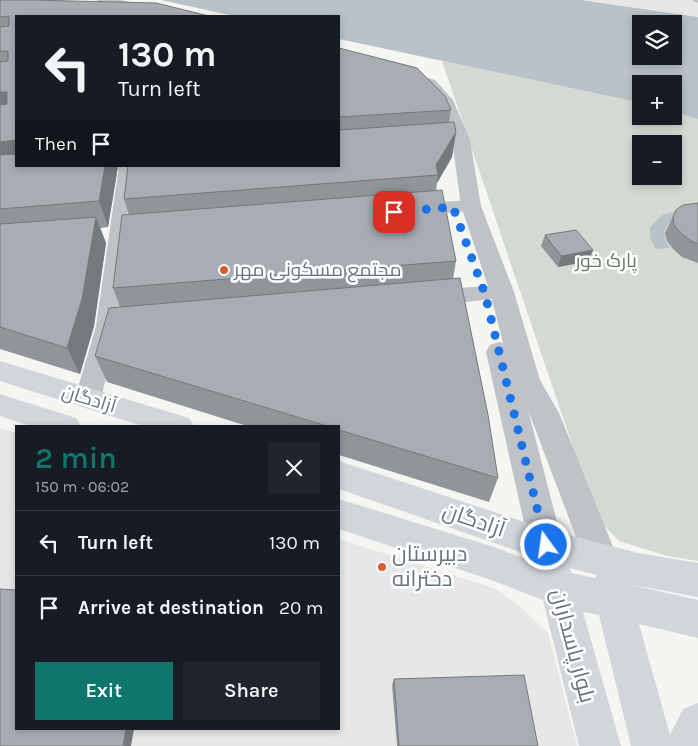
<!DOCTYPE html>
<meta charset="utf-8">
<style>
body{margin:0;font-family:Karla,Cairo,sans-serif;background:#20242c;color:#f1f3f6;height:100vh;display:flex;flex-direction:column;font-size:19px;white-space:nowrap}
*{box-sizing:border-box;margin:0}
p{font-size:16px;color:#9ea1a6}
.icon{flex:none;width:28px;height:28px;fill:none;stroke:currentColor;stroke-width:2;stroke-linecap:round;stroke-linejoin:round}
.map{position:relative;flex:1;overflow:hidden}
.details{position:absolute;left:15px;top:425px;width:325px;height:305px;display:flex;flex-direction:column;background:#171b24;border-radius:0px;box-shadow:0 2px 8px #0003}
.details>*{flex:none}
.guide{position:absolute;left:15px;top:15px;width:325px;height:152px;border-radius:0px;box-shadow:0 2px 8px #0003;background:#171b24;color:#f1f3f6;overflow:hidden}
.controls{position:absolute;left:632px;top:15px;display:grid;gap:10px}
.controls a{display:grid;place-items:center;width:50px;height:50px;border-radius:0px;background:#171b24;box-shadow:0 2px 8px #0003;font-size:25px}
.pin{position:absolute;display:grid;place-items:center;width:42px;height:42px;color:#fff;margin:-21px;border-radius:10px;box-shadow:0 2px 8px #0006}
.me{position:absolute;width:55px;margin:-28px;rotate:346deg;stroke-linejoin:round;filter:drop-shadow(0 0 4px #0008)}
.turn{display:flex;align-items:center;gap:18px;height:105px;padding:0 20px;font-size:22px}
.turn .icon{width:65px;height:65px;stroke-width:2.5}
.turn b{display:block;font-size:35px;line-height:42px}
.then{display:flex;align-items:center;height:48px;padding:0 20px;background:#0003;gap:10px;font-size:19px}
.round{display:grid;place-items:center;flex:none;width:52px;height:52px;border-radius:0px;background:#20242c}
.head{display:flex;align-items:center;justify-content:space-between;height:85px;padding:0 20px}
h1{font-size:30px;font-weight:600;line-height:38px;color:#0f766e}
.primary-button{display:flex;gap:10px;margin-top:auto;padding:10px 20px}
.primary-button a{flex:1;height:58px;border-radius:0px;background:#0f766e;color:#fff;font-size:20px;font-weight:600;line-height:58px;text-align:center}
.primary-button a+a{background:#20242c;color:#f1f3f6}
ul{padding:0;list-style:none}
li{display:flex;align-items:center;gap:15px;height:65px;padding:0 20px;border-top:1px solid #363941}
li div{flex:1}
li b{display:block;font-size:19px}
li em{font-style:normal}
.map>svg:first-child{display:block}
</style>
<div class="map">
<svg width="698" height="746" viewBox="0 0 698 746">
<rect width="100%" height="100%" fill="#f5f5f2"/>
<path fill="#e6e7e6" d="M 581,0 L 698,0 L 698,17 L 590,1 Z
M 0,428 L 16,433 L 16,729 L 339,729 L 339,539 L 496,589 L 520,606 L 548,633 L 577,746 L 0,746 Z"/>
<path fill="#d4dad2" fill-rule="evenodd" d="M 442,61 L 641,103 L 641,116 L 674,116 L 674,112 L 698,119 L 698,561 L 667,556 L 619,541 L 597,518 ZM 641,144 L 674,144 L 674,176 L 641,176 Z"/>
<path fill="#b9c2c8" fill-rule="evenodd" d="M 161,0 L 581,0 L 698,17 L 698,119 L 674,112 L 674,84 L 641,84 L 641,103 L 339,39 L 339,16 L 234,16 ZM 641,24 L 674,24 L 674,56 L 641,56 Z
M 685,209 C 672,225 656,225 670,248 L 656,249 L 650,238 L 650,227 L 662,215 Z"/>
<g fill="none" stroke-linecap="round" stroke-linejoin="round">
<path fill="#bfc2c6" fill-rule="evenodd" d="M 692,0 L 698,0 L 698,3 Z"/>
<path fill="#bfc2c6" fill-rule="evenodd" d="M 119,166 L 137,166 L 121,316 L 131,318 L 135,324 L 131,330 L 117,333 L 101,398 L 97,405 L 88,408 L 79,405 L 75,398 L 96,326 Z
M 471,200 L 478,202 L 481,206 L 478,210 L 412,216 L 405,214 L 402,210 L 405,206 L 412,204 Z
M 502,285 L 510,287 L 513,292 L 510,297 L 430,306 L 422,303 L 419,298 L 422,293 L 430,290 Z"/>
<path fill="#bfc2c6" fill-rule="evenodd" d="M 97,0 L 121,0 L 181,13 L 183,16 L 159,16 L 98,3 Z
M 429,78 L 435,80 L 453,100 L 470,140 L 481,206 L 514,292 L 540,380 L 559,413 L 618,559 L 613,571 L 601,576 L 589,571 L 528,410 L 563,545 L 558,556 L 546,561 L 534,556 L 529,545 L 486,352 L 490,345 L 499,342 L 503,343 L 490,292 L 461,206 L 452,140 L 437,102 L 421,83 L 423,80 Z"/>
<path fill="#d2d6da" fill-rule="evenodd" d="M 0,361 L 189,418 L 194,426 L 142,426 L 0,381 Z
M 0,394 L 76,418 L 81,426 L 30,426 L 0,416 Z
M 339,461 L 546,529 L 638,553 L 698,563 L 698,597 L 627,584 L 698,600 L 698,638 L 639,624 L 670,735 L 683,709 L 698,703 L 698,746 L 631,746 L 599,615 L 583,612 L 621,746 L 579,746 L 543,600 L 491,580 L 339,529 L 339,499 L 491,546 L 540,564 L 543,560 L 339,489 ZM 569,568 L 597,575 L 595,578 L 572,573 Z"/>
</g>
<path fill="#90959a" d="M 0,0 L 16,16 L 16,166 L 118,166 L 108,227 L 100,228 L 106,243 L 94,326 L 80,374 L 0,349 Z
M 339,48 L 451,110 L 449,123 L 456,132 L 452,157 L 437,183 L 436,191 L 456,261 L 453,279 L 498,478 L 489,502 L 339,455 L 339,426 L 247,426 L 107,382 L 95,356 L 120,307 L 113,288 L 129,215 L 124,199 L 339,166 Z
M 698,203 L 698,263 L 682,257 L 673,249 L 667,241 L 665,233 L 676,210 Z
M 545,235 L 589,261 L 558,267 L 541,246 Z
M 394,679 L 538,746 L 397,746 L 392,685 Z"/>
<path fill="#75797d" d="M 0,92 L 7,92 L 16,113 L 0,118 Z
M 456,132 L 452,157 L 437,183 L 438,175 L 436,165 Z
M 16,140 L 16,166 L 0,168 L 0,142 Z
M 105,166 L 118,166 L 108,227 L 99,201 Z
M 96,217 L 106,243 L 94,326 L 80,374 L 67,348 Z
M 593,250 L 589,261 L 558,267 L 561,256 Z
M 126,729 L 134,729 L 131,746 L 123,746 Z"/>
<path fill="#a7adb3" stroke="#75797d" d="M 0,0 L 32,0 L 156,3 L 209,16 L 16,16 L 16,140 L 0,142 L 0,105 L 7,104 L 7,92 L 0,92 L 0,62 L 8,61 L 8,51 L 0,51 L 0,27 L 9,26 L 9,16 L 0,17 Z
M 339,48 L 417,68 L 445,96 L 451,110 L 339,117 Z
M 454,122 L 456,132 L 436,165 L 438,175 L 124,199 L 128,166 L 339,166 L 339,130 Z
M 16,154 L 16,166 L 105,166 L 99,201 L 0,209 L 0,155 Z
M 442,190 L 456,261 L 113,288 L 122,215 Z
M 698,203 L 698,244 L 691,241 L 681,233 L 674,225 L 673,217 L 676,210 L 683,205 Z
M 96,217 L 82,299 L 67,348 L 0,327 L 0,224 Z
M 576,230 L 593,250 L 561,256 L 545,235 Z
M 460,278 L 488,415 L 498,478 L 339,430 L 339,426 L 327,426 L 95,356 L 109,308 Z
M 0,589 L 16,590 L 16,729 L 126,729 L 123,746 L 0,746 Z
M 524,675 L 538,746 L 399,746 L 394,679 Z"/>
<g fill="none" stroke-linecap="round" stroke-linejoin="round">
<path stroke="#1a73e8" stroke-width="9" stroke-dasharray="0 16.2" d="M 394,212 L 453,207 L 485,294 L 546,545"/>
</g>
<g fill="#d65f32" stroke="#fff" stroke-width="2">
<circle cx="224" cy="270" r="5"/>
<circle cx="382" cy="567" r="5"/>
</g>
<g text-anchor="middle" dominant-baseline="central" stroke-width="5" stroke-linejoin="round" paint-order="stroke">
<g font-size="19" fill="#687965" stroke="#fff">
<text x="606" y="261">پارک خور</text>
</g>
<g font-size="19" fill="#677481" stroke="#fff" text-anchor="start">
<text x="234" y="270">مجتمع مسکونی مهر</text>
</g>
<g font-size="19" fill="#677481" stroke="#fff">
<text transform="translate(89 399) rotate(17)">آزادگان</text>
</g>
<g font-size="22" fill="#677481" stroke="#fff">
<text transform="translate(474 520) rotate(19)">آزادگان</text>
<text transform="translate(573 646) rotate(75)">بلوار پاسداران</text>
</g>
<g font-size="22" fill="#677481" stroke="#fff" text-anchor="start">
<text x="392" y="554">دبیرستان<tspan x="392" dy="25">دخترانه</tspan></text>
</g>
</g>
</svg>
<div class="controls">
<a><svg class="icon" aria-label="layers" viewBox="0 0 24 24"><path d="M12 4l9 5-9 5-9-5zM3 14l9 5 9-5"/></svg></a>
<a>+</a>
<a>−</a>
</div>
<div class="pin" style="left:394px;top:212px;background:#d93025"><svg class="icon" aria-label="arrive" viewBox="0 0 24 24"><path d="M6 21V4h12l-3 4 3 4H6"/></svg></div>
<svg class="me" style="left:546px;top:545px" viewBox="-20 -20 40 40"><circle r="17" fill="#1a73e8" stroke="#fff" stroke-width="3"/><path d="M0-11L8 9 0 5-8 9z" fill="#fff"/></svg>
<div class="guide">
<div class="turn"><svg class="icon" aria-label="left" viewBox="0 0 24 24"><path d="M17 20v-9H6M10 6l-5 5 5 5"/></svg><div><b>130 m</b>Turn left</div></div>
<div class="then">Then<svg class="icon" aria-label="arrive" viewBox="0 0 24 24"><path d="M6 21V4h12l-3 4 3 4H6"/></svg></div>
</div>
<section class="details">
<div class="head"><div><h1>2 min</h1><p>150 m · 06:02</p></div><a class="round"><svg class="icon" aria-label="close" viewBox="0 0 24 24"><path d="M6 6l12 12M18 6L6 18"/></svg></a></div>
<ul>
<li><svg class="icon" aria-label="left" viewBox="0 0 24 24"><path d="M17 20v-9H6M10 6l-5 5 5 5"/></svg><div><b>Turn left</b></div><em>130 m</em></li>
<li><svg class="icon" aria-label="arrive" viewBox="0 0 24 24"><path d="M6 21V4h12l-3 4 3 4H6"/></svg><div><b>Arrive at destination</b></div><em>20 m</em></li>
</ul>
<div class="primary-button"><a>Exit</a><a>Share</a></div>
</section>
</div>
